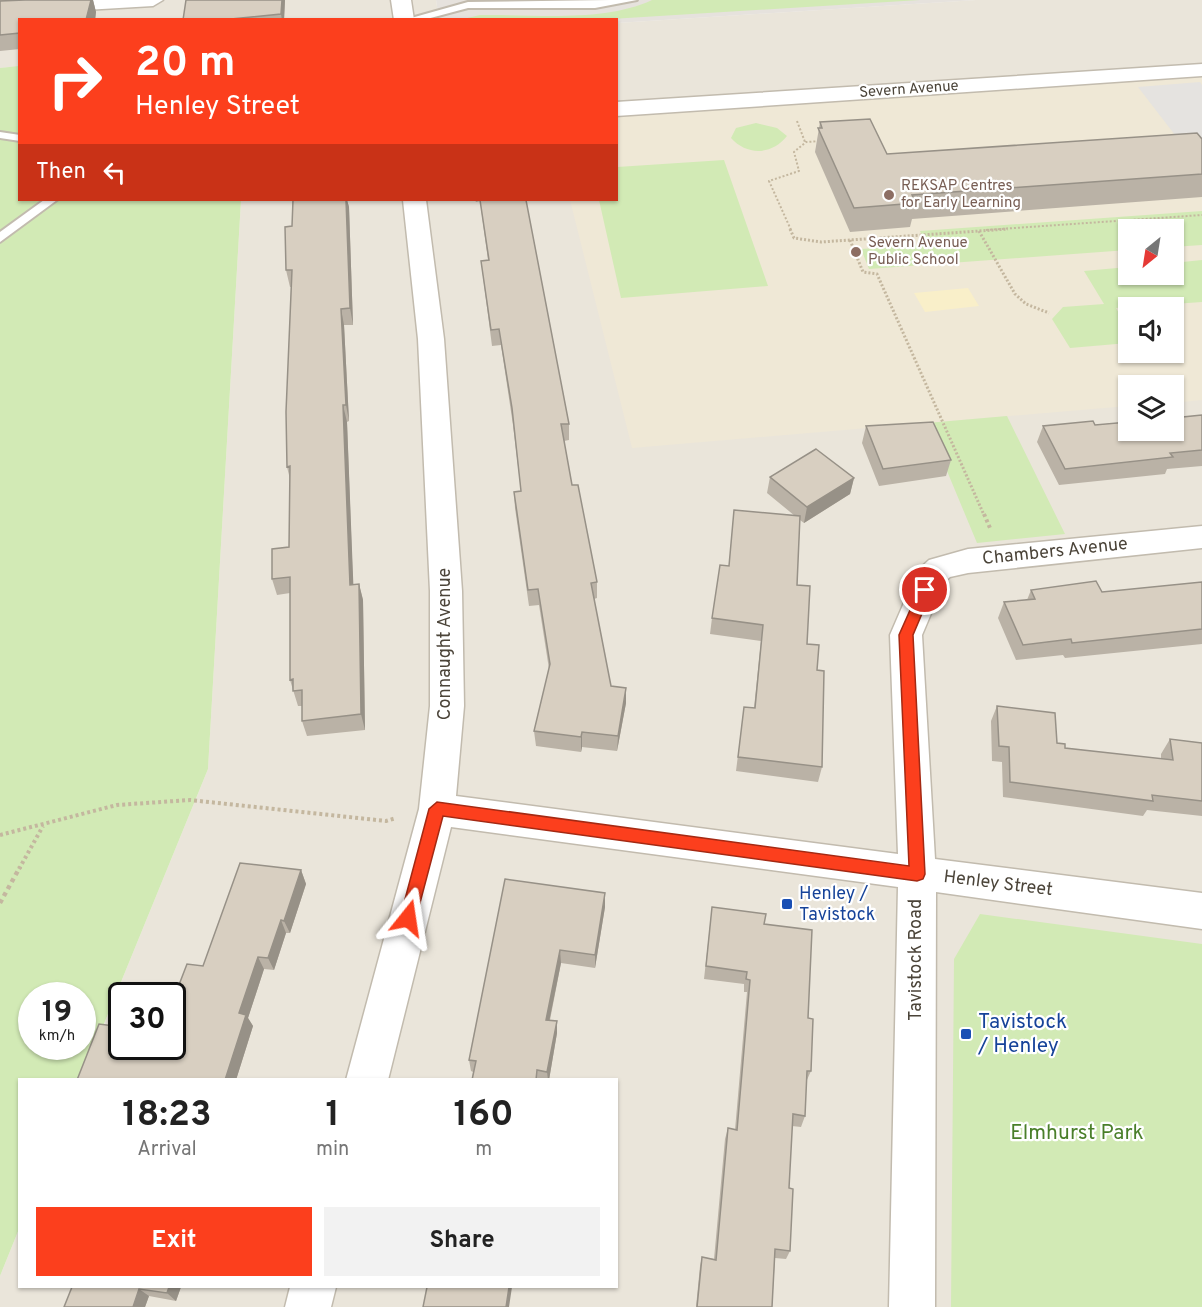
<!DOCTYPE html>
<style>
body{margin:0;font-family:Overpass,sans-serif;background:#f2f2f2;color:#222;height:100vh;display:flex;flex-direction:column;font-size:22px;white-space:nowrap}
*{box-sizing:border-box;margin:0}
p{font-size:20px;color:#767676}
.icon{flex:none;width:33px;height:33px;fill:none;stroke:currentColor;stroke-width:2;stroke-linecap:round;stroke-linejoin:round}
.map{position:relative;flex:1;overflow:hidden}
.sheet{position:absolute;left:18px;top:1078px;width:600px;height:210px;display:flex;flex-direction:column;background:#fff;border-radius:0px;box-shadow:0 2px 4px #0004}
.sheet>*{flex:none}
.hud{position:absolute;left:18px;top:18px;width:600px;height:183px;border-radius:0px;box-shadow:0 2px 4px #0004;background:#fc3f1d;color:#fff;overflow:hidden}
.needle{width:39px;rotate:210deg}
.controls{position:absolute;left:1118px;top:219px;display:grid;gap:12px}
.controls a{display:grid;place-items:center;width:66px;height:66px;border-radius:0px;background:#fff;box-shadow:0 2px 4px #0004;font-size:30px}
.speed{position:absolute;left:18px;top:982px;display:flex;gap:12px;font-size:30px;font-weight:700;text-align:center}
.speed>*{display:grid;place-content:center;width:78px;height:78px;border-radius:50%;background:#fff;box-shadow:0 2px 4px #0004;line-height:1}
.speed small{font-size:15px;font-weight:400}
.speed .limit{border:3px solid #111;border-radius:9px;background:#fff;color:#111}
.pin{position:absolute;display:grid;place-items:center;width:51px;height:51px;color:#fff;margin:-26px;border:3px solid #fff;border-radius:50%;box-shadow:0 2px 6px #0007}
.me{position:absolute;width:66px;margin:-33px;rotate:15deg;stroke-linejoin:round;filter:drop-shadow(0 0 4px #0008)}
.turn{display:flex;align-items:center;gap:21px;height:126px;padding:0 18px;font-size:27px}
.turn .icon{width:78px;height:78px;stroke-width:2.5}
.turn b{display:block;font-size:42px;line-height:51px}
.then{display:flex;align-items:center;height:57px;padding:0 18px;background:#0003;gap:12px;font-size:22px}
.eta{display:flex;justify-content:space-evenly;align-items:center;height:102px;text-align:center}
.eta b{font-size:36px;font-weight:700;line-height:42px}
.primary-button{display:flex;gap:12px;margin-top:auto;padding:12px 18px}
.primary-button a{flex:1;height:69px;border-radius:0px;background:#fc3f1d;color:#fff;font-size:24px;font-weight:700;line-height:69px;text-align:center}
.primary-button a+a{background:#f2f2f2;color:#222}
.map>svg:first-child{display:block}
</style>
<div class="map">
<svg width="1202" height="1307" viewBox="0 0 1202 1307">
<rect width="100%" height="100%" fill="#f6f3ec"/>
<path fill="#eae5da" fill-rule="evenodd" d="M 0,0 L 436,0 L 439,19 L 20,20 L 19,67 L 0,68 Z
M 976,0 L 1202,0 L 1202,1307 L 0,1307 L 0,1276 L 19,1229 L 20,1287 L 616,1287 L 616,1080 L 81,1080 L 208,769 L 241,200 L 616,200 L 617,23 ZM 1128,230 L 1173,230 L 1173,274 L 1128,274 ZM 1128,308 L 1173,308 L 1173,352 L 1128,352 ZM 1128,386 L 1173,386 L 1173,430 L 1128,430 ZM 122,996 L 172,996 L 172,1047 L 122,1047 Z"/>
<path fill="#e6e2dd" d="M 436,0 L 976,0 L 617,23 L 616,20 L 439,19 Z"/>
<path fill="#efe8d6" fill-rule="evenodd" d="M 1202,77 L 1202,400 L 1173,403 L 1173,386 L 1128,386 L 1128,406 L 632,448 L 570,200 L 616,200 L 617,116 ZM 1128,230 L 1173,230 L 1173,274 L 1128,274 ZM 1128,308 L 1173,308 L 1173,352 L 1128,352 Z"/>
<path fill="#d2eab5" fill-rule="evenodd" d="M 652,0 L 920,0 L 611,19 L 463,19 L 480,15 C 533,14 603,23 652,0 Z
M 19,66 L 20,200 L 241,200 L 208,769 L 81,1080 L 20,1080 L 19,1229 L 0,1276 L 0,68 ZM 32,996 L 82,996 L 82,1047 L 32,1047 Z
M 756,123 L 777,128 L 787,136 C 772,155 747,156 731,138 L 736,128 Z
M 724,160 L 768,286 L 621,298 L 599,200 L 616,200 L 617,167 Z
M 1202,211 L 1202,245 L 1173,247 L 1173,230 L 1128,230 L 1128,250 L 869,269 L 861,249 L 926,245 L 920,231 Z
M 1202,260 L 1202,302 L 1116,308 L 1128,329 L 1128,343 L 1070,348 L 1052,319 L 1063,307 L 1104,304 L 1084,271 L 1128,267 L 1128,274 L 1173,274 L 1173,263 Z
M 1007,416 L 1065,534 L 977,543 L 927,423 Z
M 980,914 L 1202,944 L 1202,1307 L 951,1307 L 954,959 Z"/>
<path fill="#f9efc9" d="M 968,288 L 979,306 L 925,312 L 914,293 Z"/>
<path fill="#e5e3e0" d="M 1200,82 L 1202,85 L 1202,170 L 1138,87 Z"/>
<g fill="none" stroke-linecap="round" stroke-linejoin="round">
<defs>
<path id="lane" d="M 610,0 L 637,0 L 595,8 L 468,8 L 423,20 L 404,20 L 468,2 Z
M 0,132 L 20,135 L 20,141 L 0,138 Z
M 44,200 L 57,200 L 0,242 L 0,232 Z"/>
<path id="street" d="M 53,0 L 163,0 L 153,6 L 0,15 L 0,3 Z
M 391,0 L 411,0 L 414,20 L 394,20 Z
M 1202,64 L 1202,76 L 616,116 L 616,102 Z
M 403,200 L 426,200 L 444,339 L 462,591 L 464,706 L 456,796 L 898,854 L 890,635 L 906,598 L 901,589 L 906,581 L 929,560 L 968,549 L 1202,526 L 1202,548 L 968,573 L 950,577 L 939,587 L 941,590 L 922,635 L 935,859 L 1202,893 L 1202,929 L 936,892 L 935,1307 L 889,1307 L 898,887 L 451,827 L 388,1080 L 346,1080 L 419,809 L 430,706 L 430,591 L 418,339 Z
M 290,1287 L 336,1287 L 331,1307 L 285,1307 Z"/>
</defs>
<use href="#lane" stroke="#c2bbae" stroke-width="4"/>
<use href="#street" stroke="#c2bbae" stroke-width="3"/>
<path stroke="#c4b79f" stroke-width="2" stroke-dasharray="2 2" stroke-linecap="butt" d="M 797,121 L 805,142
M 791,230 L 769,181 L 799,171 L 794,152 L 806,142 L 821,141
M 986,230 L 1202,215"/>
<path stroke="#c4b79f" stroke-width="3" stroke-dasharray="2 2" stroke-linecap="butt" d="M 790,229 L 794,238 L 821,242 L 1008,229
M 979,231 L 1015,294 L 1026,304 L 1049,313
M 850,240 L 863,272 L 877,274 L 984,515"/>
<path stroke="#c4b79f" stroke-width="4" stroke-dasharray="3 3" stroke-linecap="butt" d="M 984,514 L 990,528
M 0,835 L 117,805 L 190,800 L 386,821 L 396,818
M 19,869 L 43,826"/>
<path stroke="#c4b79f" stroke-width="4.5" stroke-dasharray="4 4" stroke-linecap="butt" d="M 0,903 L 20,867"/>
<use href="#lane" fill="#fff" fill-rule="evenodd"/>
<use href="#street" fill="#fff" fill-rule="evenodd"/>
</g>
<path fill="#bab2a6" d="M 0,0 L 93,0 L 96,12 L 95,20 L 20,20 L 20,49 L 0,51 Z
M 285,0 L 284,20 L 183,20 Z
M 820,122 L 887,154 L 1202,139 L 1202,197 L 912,219 L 910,227 L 850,232 L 815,152 Z
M 293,200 L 347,200 L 349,207 L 353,325 L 344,325 L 349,421 L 347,422 L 353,585 L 359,584 L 363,600 L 365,730 L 307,736 L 302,721 L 302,706 L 298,706 L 290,680 L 290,593 L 277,595 L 272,579 L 289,547 L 290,479 L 287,467 L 291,287 L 290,287 L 286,270 L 292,226 Z
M 475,200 L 526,200 L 569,424 L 569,440 L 564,441 L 572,485 L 597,582 L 597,598 L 594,599 L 611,686 L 626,703 L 617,751 L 582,747 L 581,752 L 536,746 L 534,731 L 549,669 L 539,605 L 529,606 L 515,508 L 514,492 L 521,491 L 513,425 L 501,345 L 492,346 L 481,261 L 488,260 L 480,201 L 476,202 Z
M 1202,415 L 1202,466 L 1167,469 L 1165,474 L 1059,485 L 1037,442 L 1043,426 L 1095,425 Z
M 866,426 L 951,460 L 946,476 L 879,486 L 862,443 Z
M 770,477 L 854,478 L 850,494 L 804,523 L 800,520 L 797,585 L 807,644 L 817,670 L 822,767 L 818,782 L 736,771 L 744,707 L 754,708 L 761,641 L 710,634 L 712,618 L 729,566 L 734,510 L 795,516 L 767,493 Z
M 1202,582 L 1202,644 L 1065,658 L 1063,655 L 1016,660 L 998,618 L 1004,602 L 1027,600 L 1031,590 L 1102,592 Z
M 997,706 L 1065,748 L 1161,759 L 1161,754 L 1170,739 L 1202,743 L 1202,816 L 1147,810 L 1143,816 L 1003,797 L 1002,762 L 992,761 L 991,721 Z
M 301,870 L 306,884 L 290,933 L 286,933 L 274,970 L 264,969 L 248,1018 L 253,1026 L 236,1080 L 77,1080 L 172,1047 L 203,966 Z
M 605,893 L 605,907 L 595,968 L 561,963 L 550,1020 L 557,1021 L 557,1033 L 549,1080 L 472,1080 L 473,1072 L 471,1071 L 469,1060 Z
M 712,907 L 764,924 L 808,1018 L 811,1071 L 806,1082 L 805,1116 L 801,1127 L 792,1126 L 789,1188 L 790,1251 L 786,1259 L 775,1258 L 772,1307 L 696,1307 L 700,1266 L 702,1257 L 714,1259 L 725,1139 L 728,1128 L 735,1130 L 747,992 L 744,992 L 744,984 L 704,979 Z
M 72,1287 L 181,1287 L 176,1301 L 149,1296 L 145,1307 L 64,1307 Z"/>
<path fill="#979187" d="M 91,0 L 93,0 L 96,12 L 95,20 L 86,20 Z
M 282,0 L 285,0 L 284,20 L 282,20 L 281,14 Z
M 346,200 L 347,200 L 349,207 L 353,325 L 350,308 Z
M 341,309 L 344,325 L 349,421 L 346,405 Z
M 343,405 L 347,422 L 354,601 L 350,585 Z
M 854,478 L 850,494 L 804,523 L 807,507 Z
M 359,584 L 363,600 L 365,730 L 361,714 Z
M 626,688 L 626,703 L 617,751 L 618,736 Z
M 582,732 L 582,747 L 581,752 L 581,737 Z
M 301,870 L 306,884 L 290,933 L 284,921 Z
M 605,893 L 605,907 L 595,968 L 595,955 Z
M 281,920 L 286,933 L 274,970 L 268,958 Z
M 560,950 L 561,963 L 547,1032 L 546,1020 Z
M 258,957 L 264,969 L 248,1018 L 253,1026 L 236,1080 L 225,1080 L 239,1013 Z
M 557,1021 L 557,1033 L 549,1080 L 548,1080 L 547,1072 Z
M 169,1287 L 181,1287 L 176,1301 L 167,1293 Z
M 509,1287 L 512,1287 L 509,1307 L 506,1307 Z
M 139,1289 L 149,1296 L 145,1307 L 133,1307 Z"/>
<path fill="#d8cfc1" stroke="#979187" stroke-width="1.5" d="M 25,0 L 91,0 L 86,20 L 20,20 L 20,33 L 0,35 L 0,1 Z
M 186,0 L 282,0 L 281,14 L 221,20 L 183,20 Z
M 870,119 L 887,154 L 1197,133 L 1202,139 L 1202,174 L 912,195 L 916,203 L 854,208 L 818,128 L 822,128 L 820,122 Z
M 293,200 L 346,200 L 350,308 L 341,309 L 346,405 L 343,405 L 350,585 L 359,584 L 361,714 L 302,721 L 302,690 L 293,691 L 293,679 L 290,680 L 290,577 L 272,579 L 272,549 L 289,547 L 290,466 L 287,467 L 286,412 L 292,270 L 286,270 L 285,227 L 292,226 Z
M 480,200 L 526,200 L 569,424 L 561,424 L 572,485 L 578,485 L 597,582 L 591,583 L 611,686 L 626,688 L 618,736 L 582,732 L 581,737 L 534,731 L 550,664 L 538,589 L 528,590 L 514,492 L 521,491 L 512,408 L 499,329 L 491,330 L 481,261 L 489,260 Z
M 1202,415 L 1202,450 L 1170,453 L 1173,457 L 1065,469 L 1043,426 L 1093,421 L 1095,425 L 1128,422 L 1128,430 L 1173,430 L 1173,418 Z
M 933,422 L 951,460 L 883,469 L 866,426 Z
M 816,449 L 854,478 L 807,507 L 770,477 Z
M 734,510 L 800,516 L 797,585 L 810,586 L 807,644 L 819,645 L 817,670 L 824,671 L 822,767 L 738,757 L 744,707 L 755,708 L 763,625 L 712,618 L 720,565 L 729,566 Z
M 1096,581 L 1102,592 L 1202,582 L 1202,629 L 1072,643 L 1071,639 L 1023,645 L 1004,602 L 1035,599 L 1031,590 Z
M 997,706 L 1055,713 L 1057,743 L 1065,744 L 1065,748 L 1173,760 L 1170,739 L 1202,743 L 1202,801 L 1152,795 L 1153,801 L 1010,782 L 1009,747 L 999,746 Z
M 240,863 L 301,870 L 284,921 L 281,920 L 268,958 L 258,957 L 239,1013 L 246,1015 L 225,1080 L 77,1080 L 99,1024 L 122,1027 L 122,1047 L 172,1047 L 172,1003 L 187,964 L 203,966 Z
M 505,879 L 605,893 L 595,955 L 560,950 L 546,1020 L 557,1021 L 547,1072 L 537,1070 L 536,1080 L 472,1080 L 476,1061 L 469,1060 Z
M 712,907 L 766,914 L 764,924 L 812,930 L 808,1018 L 813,1019 L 811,1071 L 807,1071 L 805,1116 L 793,1114 L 789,1188 L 793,1189 L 790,1251 L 775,1249 L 772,1307 L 697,1307 L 702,1257 L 716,1260 L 728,1128 L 737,1130 L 750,980 L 746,979 L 747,972 L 706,966 Z
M 72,1287 L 169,1287 L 167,1293 L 139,1289 L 133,1307 L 64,1307 Z
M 427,1287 L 509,1287 L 506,1307 L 423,1307 Z"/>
<path fill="#fc3f1d" stroke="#a42913" stroke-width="1.5" d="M 925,585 L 932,590 L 913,635 L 925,874 L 923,879 L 917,881 L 443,816 L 416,918 L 414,923 L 408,926 L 403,923 L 400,918 L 429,809 L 437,802 L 909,866 L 899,635 L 919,590 Z"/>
<g fill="#8d6e63" stroke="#fff" stroke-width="2">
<circle cx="889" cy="195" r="6"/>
<circle cx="856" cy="252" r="6"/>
</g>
<g fill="#1a4fb4" stroke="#fff" stroke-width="2">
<rect x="781" y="898" width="12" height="12" rx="3"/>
<rect x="960" y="1028" width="12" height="12" rx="3"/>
</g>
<g text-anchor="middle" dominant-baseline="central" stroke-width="4.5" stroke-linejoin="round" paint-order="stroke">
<g font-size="15" fill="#4b4439" stroke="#fff">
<text transform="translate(909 90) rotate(-4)">Severn Avenue</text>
</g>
<g font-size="15" fill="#785e54" stroke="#fff" text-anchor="start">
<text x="901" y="186">REKSAP Centres<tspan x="901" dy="17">for Early Learning</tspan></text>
<text x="868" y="243">Severn Avenue<tspan x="868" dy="17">Public School</tspan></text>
</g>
<g font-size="18" fill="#4b4439" stroke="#fff">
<text transform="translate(1055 552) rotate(-6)">Chambers Avenue</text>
<text transform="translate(445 644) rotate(-90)">Connaught Avenue</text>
<text transform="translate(998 884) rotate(7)">Henley Street</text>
<text transform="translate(916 960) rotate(-90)">Tavistock Road</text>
</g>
<g font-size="18" fill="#164399" stroke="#fff" text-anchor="start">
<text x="799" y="894">Henley /<tspan x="799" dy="21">Tavistock</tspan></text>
</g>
<g font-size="21" fill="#164399" stroke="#fff" text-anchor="start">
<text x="978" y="1022">Tavistock<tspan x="978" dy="24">/ Henley</tspan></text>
</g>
<g font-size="21" fill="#4a7f2a" stroke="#fff">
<text x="1077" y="1133">Elmhurst Park</text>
</g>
</g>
</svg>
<div class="controls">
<a><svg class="needle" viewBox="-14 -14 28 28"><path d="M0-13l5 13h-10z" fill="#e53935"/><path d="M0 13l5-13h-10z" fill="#767676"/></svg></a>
<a><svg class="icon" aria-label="sound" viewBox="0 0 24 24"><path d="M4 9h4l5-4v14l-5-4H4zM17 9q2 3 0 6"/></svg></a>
<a><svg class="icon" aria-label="layers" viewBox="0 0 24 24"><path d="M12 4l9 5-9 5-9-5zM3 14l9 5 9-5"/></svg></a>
</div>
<div class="speed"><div>19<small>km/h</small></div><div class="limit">30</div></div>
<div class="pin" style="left:925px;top:590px;background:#d93025"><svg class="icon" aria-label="arrive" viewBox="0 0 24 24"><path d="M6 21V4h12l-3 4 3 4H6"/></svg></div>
<svg class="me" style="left:408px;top:918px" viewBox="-20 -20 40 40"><path d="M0-17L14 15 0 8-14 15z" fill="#fc3f1d" stroke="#fff" stroke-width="4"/></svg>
<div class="hud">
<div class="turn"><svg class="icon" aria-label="right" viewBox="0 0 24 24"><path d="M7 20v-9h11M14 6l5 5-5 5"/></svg><div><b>20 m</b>Henley Street</div></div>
<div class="then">Then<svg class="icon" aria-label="left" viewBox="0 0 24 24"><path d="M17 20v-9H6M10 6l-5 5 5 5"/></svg></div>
</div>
<section class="sheet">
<div class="eta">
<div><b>18:23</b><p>Arrival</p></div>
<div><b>1</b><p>min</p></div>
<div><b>160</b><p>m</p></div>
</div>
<div class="primary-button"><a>Exit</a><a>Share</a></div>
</section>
</div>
